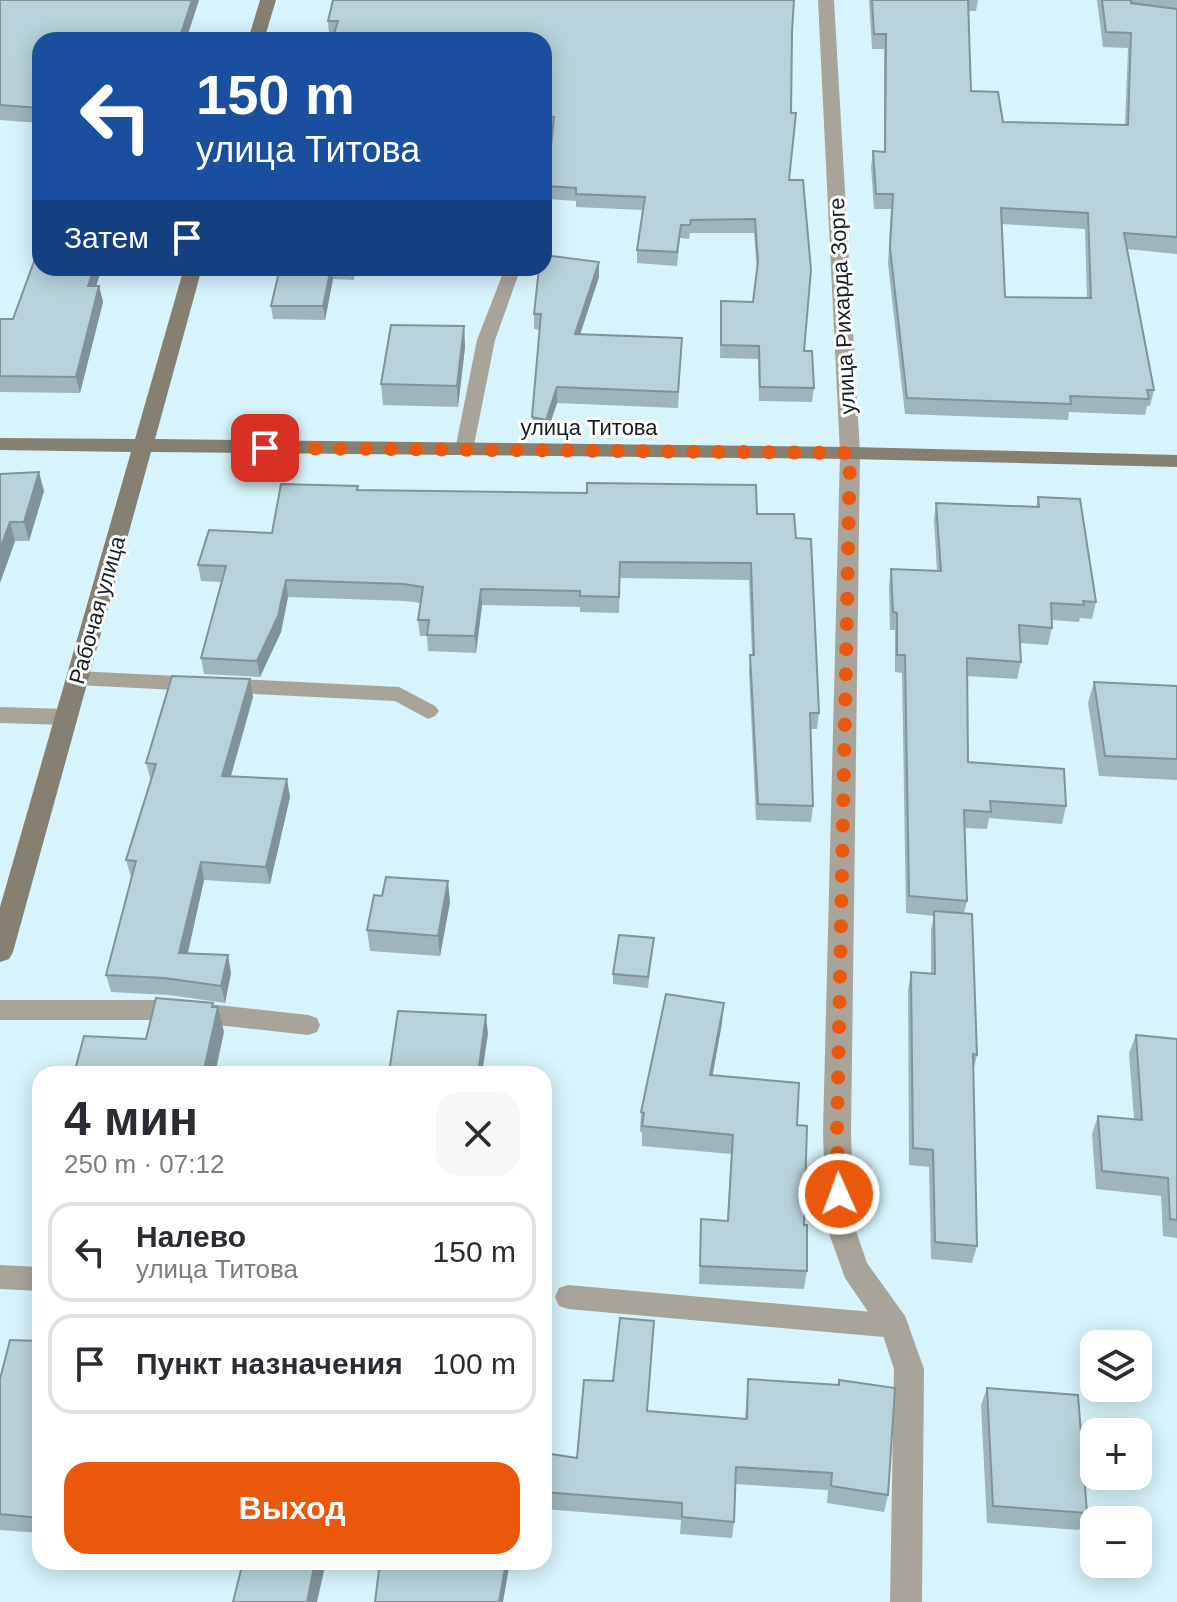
<!DOCTYPE html>
<html lang="ru">
<meta charset="utf-8">
<style>
body{margin:0;font-family:Helvetica,sans-serif;background:#f7f7f7;color:#2b2b33;height:100vh;display:flex;flex-direction:column;font-size:30px;white-space:nowrap}
*{box-sizing:border-box;margin:0}
p{font-size:26px;color:#7c7c81}
.icon{flex:none;width:44px;height:44px;fill:none;stroke:currentColor;stroke-width:2;stroke-linecap:round;stroke-linejoin:round}
.map{position:relative;flex:1;overflow:hidden}
.details{position:absolute;left:32px;top:1066px;width:520px;height:504px;display:flex;flex-direction:column;background:#fff;border-radius:24px;box-shadow:0 4px 20px #0003}
.details>*{flex:none}
.guide{position:absolute;left:32px;top:32px;width:520px;height:244px;border-radius:24px;box-shadow:0 4px 20px #0003;background:#1a4fa0;color:#fff;overflow:hidden}
.buttons{position:absolute;left:1080px;top:1330px;display:grid;gap:16px}
.buttons a{display:grid;place-items:center;width:72px;height:72px;border-radius:16px;background:#fff;box-shadow:0 4px 20px #0003;font-size:40px}
.pin{position:absolute;display:grid;place-items:center;width:68px;height:68px;color:#fff;margin:-34px;border-radius:16px;box-shadow:0 4px 12px #0006}
.me{position:absolute;width:88px;margin:-44px;rotate:358deg;stroke-linejoin:round;filter:drop-shadow(0 0 6px #0008)}
.turn{display:flex;align-items:center;gap:28px;height:168px;padding:0 32px;font-size:36px}
.turn .icon{width:104px;height:104px;stroke-width:2.5}
.turn b{display:block;font-size:56px;line-height:68px}
.then{display:flex;align-items:center;height:76px;padding:0 32px;background:#0003;gap:16px;font-size:30px}
.round{display:grid;place-items:center;flex:none;width:84px;height:84px;border-radius:24px;background:#f7f7f7}
.summary{display:flex;align-items:center;justify-content:space-between;height:136px;padding:0 32px}
h1{font-size:48px;font-weight:700;line-height:60px}
.button{display:flex;gap:16px;margin-top:auto;padding:16px 32px}
.button a{flex:1;height:92px;border-radius:24px;background:#ea580c;color:#fff;font-size:32px;font-weight:700;line-height:92px;text-align:center}
ul{padding:0;list-style:none}
li{display:flex;align-items:center;gap:24px;height:100px;margin:0 16px 12px;padding:0 16px;border:4px solid #e1e1e2;border-radius:24px}
li div{flex:1}
li b{display:block;font-size:30px}
li em{font-style:normal}
.map>svg:first-child{display:block}
</style>
<div class="map">
<svg width="1177" height="1602" viewBox="0 0 1177 1602">
<rect width="100%" height="100%" fill="#d7f3fc"/>
<g fill="none" stroke-linecap="round" stroke-linejoin="round">
<path fill="#a8a49a" fill-rule="evenodd" d="M 511,268 L 519,273 L 495,340 L 473,450 L 464,456 L 457,454 L 455,450 L 477,340 L 503,273 Z
M 77,671 L 399,687 L 435,706 L 439,711 L 435,716 L 428,719 L 395,701 L 77,685 L 70,683 L 67,678 L 70,673 Z
M 0,707 L 66,709 L 73,712 L 77,717 L 73,722 L 66,725 L 0,723 Z
M 0,1000 L 172,1000 L 308,1015 L 317,1018 L 320,1025 L 317,1032 L 308,1035 L 172,1020 L 0,1020 Z
M 0,1265 L 40,1267 L 40,1291 L 0,1289 Z
M 568,1285 L 895,1314 L 905,1317 L 909,1326 L 905,1335 L 895,1338 L 568,1309 L 559,1306 L 555,1297 L 559,1288 Z"/>
<path fill="#a8a49a" fill-rule="evenodd" d="M 818,0 L 834,0 L 860,453 L 851,1132 L 854,1225 L 867,1263 L 905,1316 L 924,1369 L 922,1602 L 890,1602 L 894,1369 L 882,1332 L 845,1278 L 826,1225 L 823,1132 L 840,453 Z"/>
<path fill="#868072" fill-rule="evenodd" d="M 260,0 L 276,0 L 264,40 L 248,40 Z
M 184,268 L 202,268 L 155,439 L 850,447 L 1177,455 L 1177,467 L 850,459 L 151,452 L 13,952 L 9,959 L 0,962 L 0,907 L 131,452 L 0,450 L 0,438 L 135,439 Z"/>
</g>
<path fill="#9db5bb" fill-rule="evenodd" d="M 0,0 L 199,0 L 186,40 L 40,40 L 40,123 L 0,120 Z
M 869,0 L 978,0 L 976,11 L 968,11 L 971,91 L 1003,122 L 1125,125 L 1128,48 L 1103,47 L 1097,0 L 1177,0 L 1177,254 L 1127,249 L 1154,390 L 1150,406 L 1147,406 L 1145,415 L 1069,412 L 1068,420 L 905,414 L 888,264 L 891,209 L 874,209 L 871,167 L 873,151 L 884,152 L 884,49 L 872,49 ZM 1002,224 L 1085,229 L 1087,298 L 1005,297 Z
M 328,21 L 792,32 L 789,180 L 804,351 L 814,388 L 812,402 L 759,401 L 758,359 L 720,358 L 721,301 L 753,302 L 757,272 L 754,233 L 690,233 L 689,239 L 680,238 L 677,266 L 637,263 L 637,250 L 643,210 L 576,207 L 576,201 L 547,199 L 547,186 L 553,130 L 544,129 L 544,40 L 329,34 Z
M 279,268 L 355,268 L 354,280 L 333,279 L 325,320 L 273,319 L 271,306 Z
M 599,277 L 580,334 L 682,338 L 678,408 L 557,403 L 546,436 L 533,433 L 532,417 L 540,330 L 534,329 L 534,314 Z
M 96,286 L 99,286 L 103,302 L 80,393 L 0,392 L 0,319 L 13,319 Z
M 464,326 L 465,347 L 458,407 L 383,405 L 381,384 Z
M 0,474 L 44,491 L 29,541 L 15,541 L 0,583 Z
M 358,486 L 358,490 L 757,514 L 796,538 L 819,713 L 817,729 L 811,729 L 813,806 L 811,822 L 756,820 L 749,671 L 750,655 L 752,655 L 749,580 L 620,578 L 619,613 L 580,612 L 580,607 L 482,605 L 476,653 L 428,651 L 427,636 L 420,636 L 418,620 L 421,603 L 406,601 L 288,597 L 281,632 L 260,677 L 204,674 L 201,658 L 221,582 L 201,581 L 198,565 L 272,533 Z
M 1038,497 L 1096,602 L 1092,619 L 1080,618 L 1079,622 L 1052,620 L 1052,628 L 1048,645 L 1020,643 L 1021,662 L 1017,679 L 967,676 L 968,762 L 1066,806 L 1062,824 L 989,818 L 987,829 L 965,828 L 967,901 L 964,913 L 977,1055 L 973,1072 L 977,1246 L 972,1263 L 931,1259 L 929,1167 L 909,1165 L 908,990 L 911,972 L 931,973 L 931,929 L 934,916 L 906,913 L 902,673 L 895,672 L 895,630 L 890,630 L 889,586 L 891,569 L 937,571 L 934,520 L 936,503 L 1036,507 Z
M 1094,682 L 1177,686 L 1177,780 L 1099,776 L 1088,703 Z
M 253,697 L 231,776 L 290,797 L 270,884 L 204,880 L 187,954 L 231,973 L 225,1003 L 169,995 L 111,992 L 106,975 L 132,877 L 131,877 L 126,860 L 151,781 L 146,763 Z
M 450,902 L 440,956 L 370,951 L 367,930 Z
M 654,938 L 648,988 L 613,984 L 613,974 Z
M 722,1023 L 712,1076 L 797,1125 L 807,1271 L 804,1289 L 699,1284 L 701,1219 L 727,1221 L 731,1154 L 642,1146 L 642,1132 L 640,1132 L 641,1112 Z
M 1136,1035 L 1177,1039 L 1177,1238 L 1163,1236 L 1161,1196 L 1096,1189 L 1092,1134 L 1098,1116 L 1134,1119 L 1129,1053 Z
M 40,1341 L 40,1533 L 0,1530 L 0,1379 Z
M 748,1379 L 888,1495 L 884,1512 L 827,1503 L 828,1490 L 735,1484 L 734,1522 L 732,1538 L 680,1534 L 681,1520 L 544,1509 L 544,1453 L 577,1458 L 648,1411 L 745,1419 Z
M 987,1388 L 1087,1513 L 1079,1530 L 987,1523 L 981,1405 Z"/>
<path fill="#809399" d="M 192,0 L 199,0 L 186,40 L 179,40 Z
M 599,262 L 599,277 L 575,350 L 575,334 Z
M 94,268 L 102,268 L 91,302 L 88,286 Z
M 331,268 L 333,279 L 325,320 L 323,306 Z
M 99,286 L 103,302 L 80,393 L 76,377 Z
M 464,326 L 465,347 L 458,407 L 457,386 Z
M 557,387 L 557,403 L 546,436 L 546,420 Z
M 39,472 L 44,491 L 29,541 L 24,522 Z
M 10,522 L 15,541 L 0,583 L 0,549 Z
M 286,580 L 288,597 L 281,632 L 260,677 L 257,661 Z
M 481,589 L 482,605 L 476,653 L 475,636 Z
M 250,679 L 253,697 L 226,793 L 222,776 Z
M 287,779 L 290,797 L 270,884 L 266,867 Z
M 201,862 L 204,880 L 184,971 L 179,953 Z
M 448,881 L 450,902 L 440,956 L 438,936 Z
M 228,955 L 231,973 L 225,1003 L 221,986 Z
M 213,1003 L 216,1016 L 218,1007 L 224,1032 L 215,1074 L 203,1074 Z
M 724,1003 L 722,1023 L 709,1095 L 710,1075 Z
M 486,1015 L 488,1034 L 482,1074 L 478,1074 Z
M 315,1562 L 326,1562 L 317,1602 L 307,1602 Z
M 506,1562 L 510,1562 L 503,1602 L 499,1602 Z"/>
<path fill="#b7d2da" stroke="#809399" stroke-width="2" fill-rule="evenodd" d="M 0,0 L 192,0 L 179,40 L 40,40 L 40,108 L 0,105 Z
M 333,0 L 794,0 L 792,32 L 791,113 L 796,113 L 789,180 L 803,180 L 811,270 L 804,351 L 812,351 L 814,388 L 760,387 L 759,346 L 721,345 L 721,301 L 753,302 L 758,262 L 755,219 L 691,220 L 690,225 L 681,225 L 677,252 L 637,250 L 645,197 L 576,194 L 576,188 L 547,186 L 554,117 L 544,115 L 544,40 L 332,40 L 338,21 L 328,21 Z
M 872,0 L 968,0 L 971,91 L 998,92 L 1003,122 L 1128,125 L 1131,33 L 1106,32 L 1102,0 L 1131,0 L 1131,3 L 1177,9 L 1177,237 L 1124,233 L 1154,390 L 1147,390 L 1149,399 L 1070,396 L 1071,404 L 907,398 L 890,248 L 893,194 L 876,194 L 873,151 L 885,152 L 886,34 L 874,34 ZM 1001,208 L 1088,213 L 1091,298 L 1005,297 Z
M 40,245 L 40,268 L 94,268 L 88,286 L 99,286 L 76,377 L 0,376 L 0,319 L 13,319 Z
M 544,255 L 599,262 L 575,334 L 682,338 L 678,392 L 557,387 L 546,420 L 532,417 L 541,314 L 534,314 L 539,268 L 544,268 Z
M 280,268 L 331,268 L 323,306 L 271,306 Z
M 391,325 L 464,326 L 457,386 L 381,384 Z
M 39,472 L 24,522 L 10,522 L 0,549 L 0,474 Z
M 587,483 L 756,485 L 757,514 L 794,514 L 796,538 L 811,539 L 819,713 L 810,713 L 813,806 L 758,804 L 750,655 L 754,655 L 751,563 L 620,562 L 619,597 L 580,596 L 580,591 L 481,589 L 475,636 L 427,635 L 429,620 L 418,620 L 423,587 L 404,584 L 286,580 L 278,616 L 257,661 L 201,658 L 226,566 L 198,565 L 209,530 L 272,533 L 281,484 L 358,486 L 357,490 L 587,493 Z
M 1038,497 L 1080,499 L 1096,602 L 1083,601 L 1084,605 L 1051,603 L 1052,628 L 1019,625 L 1021,662 L 967,658 L 968,762 L 1064,769 L 1066,806 L 990,801 L 991,812 L 964,810 L 967,901 L 909,896 L 905,655 L 897,655 L 897,613 L 893,612 L 891,569 L 941,571 L 936,503 L 1039,507 Z
M 172,676 L 250,679 L 222,776 L 287,779 L 266,867 L 201,862 L 179,953 L 228,955 L 221,986 L 164,978 L 106,975 L 136,861 L 126,860 L 156,764 L 146,763 Z
M 1094,682 L 1177,686 L 1177,759 L 1105,756 Z
M 386,877 L 448,881 L 438,936 L 367,930 L 374,895 L 382,896 Z
M 934,911 L 972,914 L 977,1055 L 973,1054 L 977,1246 L 935,1242 L 933,1150 L 913,1148 L 911,972 L 935,974 Z
M 619,935 L 654,938 L 648,977 L 613,974 Z
M 666,994 L 724,1003 L 710,1075 L 799,1083 L 797,1125 L 807,1126 L 804,1225 L 807,1225 L 807,1271 L 700,1266 L 701,1219 L 728,1221 L 733,1135 L 642,1126 L 644,1113 L 641,1112 Z
M 156,998 L 213,1003 L 212,1007 L 218,1007 L 203,1074 L 74,1074 L 84,1036 L 146,1039 Z
M 398,1011 L 486,1015 L 478,1074 L 380,1074 L 389,1073 Z
M 1136,1035 L 1177,1039 L 1177,1220 L 1170,1219 L 1168,1178 L 1102,1171 L 1098,1116 L 1142,1120 Z
M 620,1318 L 654,1321 L 647,1411 L 747,1419 L 748,1379 L 839,1385 L 839,1380 L 895,1388 L 888,1495 L 831,1486 L 832,1473 L 736,1467 L 734,1522 L 682,1517 L 682,1503 L 544,1492 L 544,1453 L 577,1458 L 584,1380 L 613,1381 Z
M 10,1340 L 40,1341 L 40,1518 L 0,1514 L 0,1379 Z
M 987,1388 L 1078,1395 L 1087,1513 L 993,1506 Z
M 243,1562 L 315,1562 L 307,1602 L 233,1602 Z
M 380,1562 L 506,1562 L 499,1602 L 375,1602 Z"/>
<g fill="none" stroke-linecap="round" stroke-linejoin="round">
<path stroke="#ea580c" stroke-width="14" stroke-dasharray="0 25.2" d="M 265,448 L 850,453 L 837,1132 L 839,1194"/>
</g>
<g text-anchor="middle" dominant-baseline="central" stroke-width="6" stroke-linejoin="round" paint-order="stroke">
<g font-size="22" fill="#151f22" stroke="#fff">
<text transform="translate(842 306) rotate(-93)">улица Рихарда Зорге</text>
<text x="589" y="427">улица Титова</text>
<text transform="translate(97 610) rotate(-74)">Рабочая улица</text>
</g>
</g>
</svg>
<div class="buttons">
<a><svg class="icon" aria-label="layers" viewBox="0 0 24 24"><path d="M12 4l9 5-9 5-9-5zM3 14l9 5 9-5"/></svg></a>
<a>+</a>
<a>−</a>
</div>
<div class="pin" style="left:265px;top:448px;background:#d93025"><svg class="icon" aria-label="arrive" viewBox="0 0 24 24"><path d="M6 21V4h12l-3 4 3 4H6"/></svg></div>
<svg class="me" style="left:839px;top:1194px" viewBox="-20 -20 40 40"><circle r="17" fill="#ea580c" stroke="#fff" stroke-width="3"/><path d="M0-11L8 9 0 5-8 9z" fill="#fff"/></svg>
<div class="guide">
<div class="turn"><svg class="icon" aria-label="left" viewBox="0 0 24 24"><path d="M17 20v-9H6M10 6l-5 5 5 5"/></svg><div><b>150 m</b>улица Титова</div></div>
<div class="then">Затем<svg class="icon" aria-label="arrive" viewBox="0 0 24 24"><path d="M6 21V4h12l-3 4 3 4H6"/></svg></div>
</div>
<section class="details">
<div class="summary"><div><h1>4 мин</h1><p>250 m · 07:12</p></div><a class="round"><svg class="icon" aria-label="close" viewBox="0 0 24 24"><path d="M6 6l12 12M18 6L6 18"/></svg></a></div>
<ul>
<li><svg class="icon" aria-label="left" viewBox="0 0 24 24"><path d="M17 20v-9H6M10 6l-5 5 5 5"/></svg><div><b>Налево</b><p>улица Титова</p></div><em>150 m</em></li>
<li><svg class="icon" aria-label="arrive" viewBox="0 0 24 24"><path d="M6 21V4h12l-3 4 3 4H6"/></svg><div><b>Пункт назначения</b></div><em>100 m</em></li>
</ul>
<div class="button"><a>Выход</a></div>
</section>
</div>
